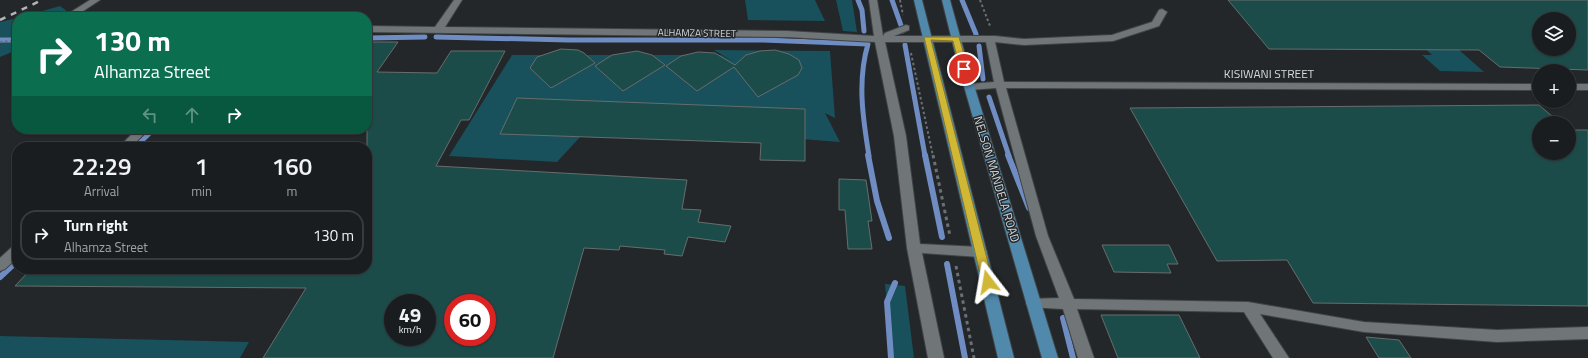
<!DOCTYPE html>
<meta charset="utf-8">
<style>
body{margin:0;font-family:"Titillium Web",sans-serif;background:#272a2c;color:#f1f3f6;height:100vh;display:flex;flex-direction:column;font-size:15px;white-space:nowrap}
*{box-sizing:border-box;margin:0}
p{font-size:13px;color:#9fa2a4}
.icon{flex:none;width:22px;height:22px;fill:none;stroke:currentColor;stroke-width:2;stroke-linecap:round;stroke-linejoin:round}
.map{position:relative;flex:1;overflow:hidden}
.details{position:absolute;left:12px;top:142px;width:360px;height:132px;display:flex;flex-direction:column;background:#1a1d1f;border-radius:16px;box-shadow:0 1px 3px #0004,0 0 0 1px #383b3d}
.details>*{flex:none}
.top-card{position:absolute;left:12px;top:12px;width:360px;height:122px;border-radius:16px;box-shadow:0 1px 3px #0004,0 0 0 1px #383b3d;background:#0b6e4f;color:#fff;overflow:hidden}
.controls{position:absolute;left:1532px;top:12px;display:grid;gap:8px}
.controls a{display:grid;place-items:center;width:44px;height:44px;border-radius:50%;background:#1a1d1f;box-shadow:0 1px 3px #0004,0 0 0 1px #383b3d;font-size:20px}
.speed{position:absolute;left:384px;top:294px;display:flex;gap:8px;font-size:20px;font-weight:700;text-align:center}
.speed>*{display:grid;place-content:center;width:52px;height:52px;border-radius:50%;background:#1a1d1f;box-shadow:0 1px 3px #0004,0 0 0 1px #383b3d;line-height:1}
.speed small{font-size:10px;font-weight:400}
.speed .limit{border:6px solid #d22;background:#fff;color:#111}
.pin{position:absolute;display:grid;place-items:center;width:34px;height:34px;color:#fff;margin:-17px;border:2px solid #fff;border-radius:50%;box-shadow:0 1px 4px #0007}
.me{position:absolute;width:44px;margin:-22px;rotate:346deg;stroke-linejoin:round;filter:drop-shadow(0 0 3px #0008)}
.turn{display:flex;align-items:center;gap:14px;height:84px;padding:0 16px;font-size:18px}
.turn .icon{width:52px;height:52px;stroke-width:2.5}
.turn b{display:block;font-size:28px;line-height:34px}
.lanes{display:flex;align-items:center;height:38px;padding:0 16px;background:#0003;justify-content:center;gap:20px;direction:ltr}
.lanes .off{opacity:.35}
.eta{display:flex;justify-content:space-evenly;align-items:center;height:68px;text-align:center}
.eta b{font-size:24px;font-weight:600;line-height:28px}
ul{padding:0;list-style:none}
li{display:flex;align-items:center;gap:12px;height:50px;margin:0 8px 6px;padding:0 8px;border:2px solid #383b3d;border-radius:16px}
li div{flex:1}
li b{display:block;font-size:15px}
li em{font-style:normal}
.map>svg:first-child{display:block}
</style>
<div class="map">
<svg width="1588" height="358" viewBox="0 0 1588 358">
<rect width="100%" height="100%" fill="#232729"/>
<path fill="#18505c" d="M 745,0 L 815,0 L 825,21 L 748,20 Z
M 836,0 L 852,0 L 857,32 L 843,31 Z
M 1372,0 L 1403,0 L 1484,72 L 1440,71 L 1422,55 L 1432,55 Z
M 60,6 L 75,17 L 22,17 Z
M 17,18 L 17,50 L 0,57 L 0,22 Z
M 714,50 L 830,51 L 835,118 L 825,113 L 840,142 L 593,123 L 557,162 L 449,156 L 512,55 L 721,55 L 734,62 Z
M 885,284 L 905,286 L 914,358 L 892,358 Z
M 0,336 L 249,342 L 240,358 L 0,358 Z"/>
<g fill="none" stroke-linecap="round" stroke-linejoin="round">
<path stroke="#708dc3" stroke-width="5" d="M 858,0 L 862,10 L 864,31
M 892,0 L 903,31
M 962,0 L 976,34
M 436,37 L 569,40 L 763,40 L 868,44 C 857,81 863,119 869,156
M 367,38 L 425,37
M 0,40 L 17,40
M 905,45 L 925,156
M 979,46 L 983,79
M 989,97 L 1009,156
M 135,147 L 154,129"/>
<path stroke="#708dc3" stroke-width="6" d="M 868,155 L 877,201 L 889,238
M 925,155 L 942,237
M 1008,155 L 1029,208
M 947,264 L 965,358
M 0,277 L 17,261
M 1063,318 L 1073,358
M 891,358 L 887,302 L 895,283"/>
</g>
<path fill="#1c4c4a" stroke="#676d6c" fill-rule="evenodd" d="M 1228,0 L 1588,0 L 1588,70 L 1500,67 L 1479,50 L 1269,49 ZM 1539,19 L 1569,19 L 1569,49 L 1539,49 Z
M 367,42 L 398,42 L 377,72 L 437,73 L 451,51 L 505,51 L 469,120 L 461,120 L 436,166 L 687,180 L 682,209 L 701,210 L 698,222 L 731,226 L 725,242 L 688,237 L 682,256 L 664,254 L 665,250 L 620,246 L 619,250 L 584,248 L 553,358 L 263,358 L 306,288 L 15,286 L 31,269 L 367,269 ZM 393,303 L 427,303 L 427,337 L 393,337 ZM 453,303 L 487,303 L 487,337 L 453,337 Z
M 561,49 L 578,50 L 584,53 L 595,63 L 551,88 L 530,68 L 537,57 Z
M 775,50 L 789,54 L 799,60 L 802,68 L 798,75 L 758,97 L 734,67 L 697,91 L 666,66 L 681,56 L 698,52 L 715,53 L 735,65 L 746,55 L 760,51 Z
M 637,51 L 652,55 L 665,65 L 623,91 L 595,66 L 612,55 Z
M 517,98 L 805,109 L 805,161 L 760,160 L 761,143 L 500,134 Z
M 1539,105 L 1560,123 L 1539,123 L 1539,153 L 1569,153 L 1569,130 L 1588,130 L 1588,306 L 1313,303 L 1287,260 L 1217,261 L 1130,108 Z
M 839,179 L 866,180 L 872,221 L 868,221 L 872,249 L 848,249 L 845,210 L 839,210 Z
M 1102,245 L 1169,245 L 1178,264 L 1167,264 L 1171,273 L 1114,272 Z
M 1101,315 L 1179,315 L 1200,358 L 1118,358 Z
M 1366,337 L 1399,340 L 1411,358 L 1379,358 Z"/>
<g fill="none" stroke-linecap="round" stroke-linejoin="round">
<defs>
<path id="minor" d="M 90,0 L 100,0 L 74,17 L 63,17 Z
M 454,0 L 462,0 L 445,27 L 787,31 L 874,36 L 869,0 L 877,0 L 883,36 L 885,33 L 906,25 L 909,26 L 909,30 L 894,36 L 995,36 L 1024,39 L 1112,35 L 1152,22 L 1159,10 L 1162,9 L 1167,12 L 1159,26 L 1113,41 L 1024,45 L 995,42 L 1004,82 L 1539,84 L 1539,90 L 1006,88 L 1048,236 L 1074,299 L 1248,302 L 1364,322 L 1497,330 L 1588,327 L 1588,339 L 1497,342 L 1364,332 L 1260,314 L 1289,358 L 1273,358 L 1244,312 L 1077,309 L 1094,358 L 1078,358 L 1063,309 L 1028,307 L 1026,303 L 1028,299 L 1059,298 L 1036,236 L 996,88 L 969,90 L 964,87 L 969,84 L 994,82 L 986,42 L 885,42 L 906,136 L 920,244 L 980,247 L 985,249 L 987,252 L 985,255 L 980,257 L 922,253 L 944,358 L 928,358 L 907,248 L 894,136 L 875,42 L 787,37 L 367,32 L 367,26 L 435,27 Z
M 1569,84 L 1588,84 L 1588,90 L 1569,90 Z
M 137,129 L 149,129 L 131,147 L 119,147 Z
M 17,246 L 17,258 L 5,269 L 0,271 L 0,258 L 12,247 Z"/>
<path id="major" d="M 914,0 L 922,0 L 1014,358 L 998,358 Z
M 942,0 L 950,0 L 969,69 L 1058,358 L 1042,358 L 959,69 Z"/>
</defs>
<use href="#minor" stroke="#414445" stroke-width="2"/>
<use href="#major" stroke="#414445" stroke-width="2"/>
<path stroke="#6d7072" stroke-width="2" stroke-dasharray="2.5 2.5" stroke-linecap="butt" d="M 900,0 L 903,15
M 980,0 L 990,26
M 0,42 L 17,40
M 911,53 L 933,156"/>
<path stroke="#6d7072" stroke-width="3" stroke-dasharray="3.5 3.5" stroke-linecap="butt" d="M 933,155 L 950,236
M 956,266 L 974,358"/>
<use href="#minor" fill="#707677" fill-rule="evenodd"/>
<use href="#major" fill="#5089ab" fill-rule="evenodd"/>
<path stroke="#b3b6b7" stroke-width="2.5" stroke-dasharray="6 6" stroke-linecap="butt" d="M 0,20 L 42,0"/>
</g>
<path fill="#d1b736" stroke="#887723" d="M 924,37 L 959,37 L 968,69 L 964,71 L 960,69 L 953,41 L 931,40 L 993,282 L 988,286 L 982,282 Z"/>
<g text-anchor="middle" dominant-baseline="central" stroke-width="3" stroke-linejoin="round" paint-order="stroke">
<g font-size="10" fill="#d6d9da" stroke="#232729">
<text transform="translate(697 33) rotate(1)">ALHAMZA STREET</text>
</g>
<g font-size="12" fill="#d6d9da" stroke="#232729">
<text x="1269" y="73">KISIWANI STREET</text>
<text transform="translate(997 179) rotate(73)">NELSON MANDELA ROAD</text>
</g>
</g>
</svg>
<div class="controls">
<a><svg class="icon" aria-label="layers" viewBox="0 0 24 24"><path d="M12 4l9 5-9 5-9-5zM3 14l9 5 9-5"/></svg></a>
<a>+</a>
<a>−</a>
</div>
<div class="speed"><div>49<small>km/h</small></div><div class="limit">60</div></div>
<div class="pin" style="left:964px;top:69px;background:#d93025"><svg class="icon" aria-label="arrive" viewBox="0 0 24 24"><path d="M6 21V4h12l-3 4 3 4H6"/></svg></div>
<svg class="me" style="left:988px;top:282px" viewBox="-20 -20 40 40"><path d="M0-17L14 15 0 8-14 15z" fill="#d1b736" stroke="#fff" stroke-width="4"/></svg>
<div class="top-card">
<div class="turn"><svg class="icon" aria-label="right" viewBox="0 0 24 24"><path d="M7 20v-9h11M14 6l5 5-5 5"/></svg><div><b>130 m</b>Alhamza Street</div></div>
<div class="lanes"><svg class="icon off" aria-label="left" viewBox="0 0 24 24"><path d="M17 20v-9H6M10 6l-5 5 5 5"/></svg><svg class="icon off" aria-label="ahead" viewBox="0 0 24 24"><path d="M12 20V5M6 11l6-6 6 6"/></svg><svg class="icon" aria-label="right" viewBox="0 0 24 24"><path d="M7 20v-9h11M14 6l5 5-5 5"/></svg></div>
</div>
<section class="details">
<div class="eta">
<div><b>22:29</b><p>Arrival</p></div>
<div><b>1</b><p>min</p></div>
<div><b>160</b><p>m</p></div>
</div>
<ul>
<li><svg class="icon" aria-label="right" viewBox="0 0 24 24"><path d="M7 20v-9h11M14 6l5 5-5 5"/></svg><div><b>Turn right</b><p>Alhamza Street</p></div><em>130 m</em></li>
</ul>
</section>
</div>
